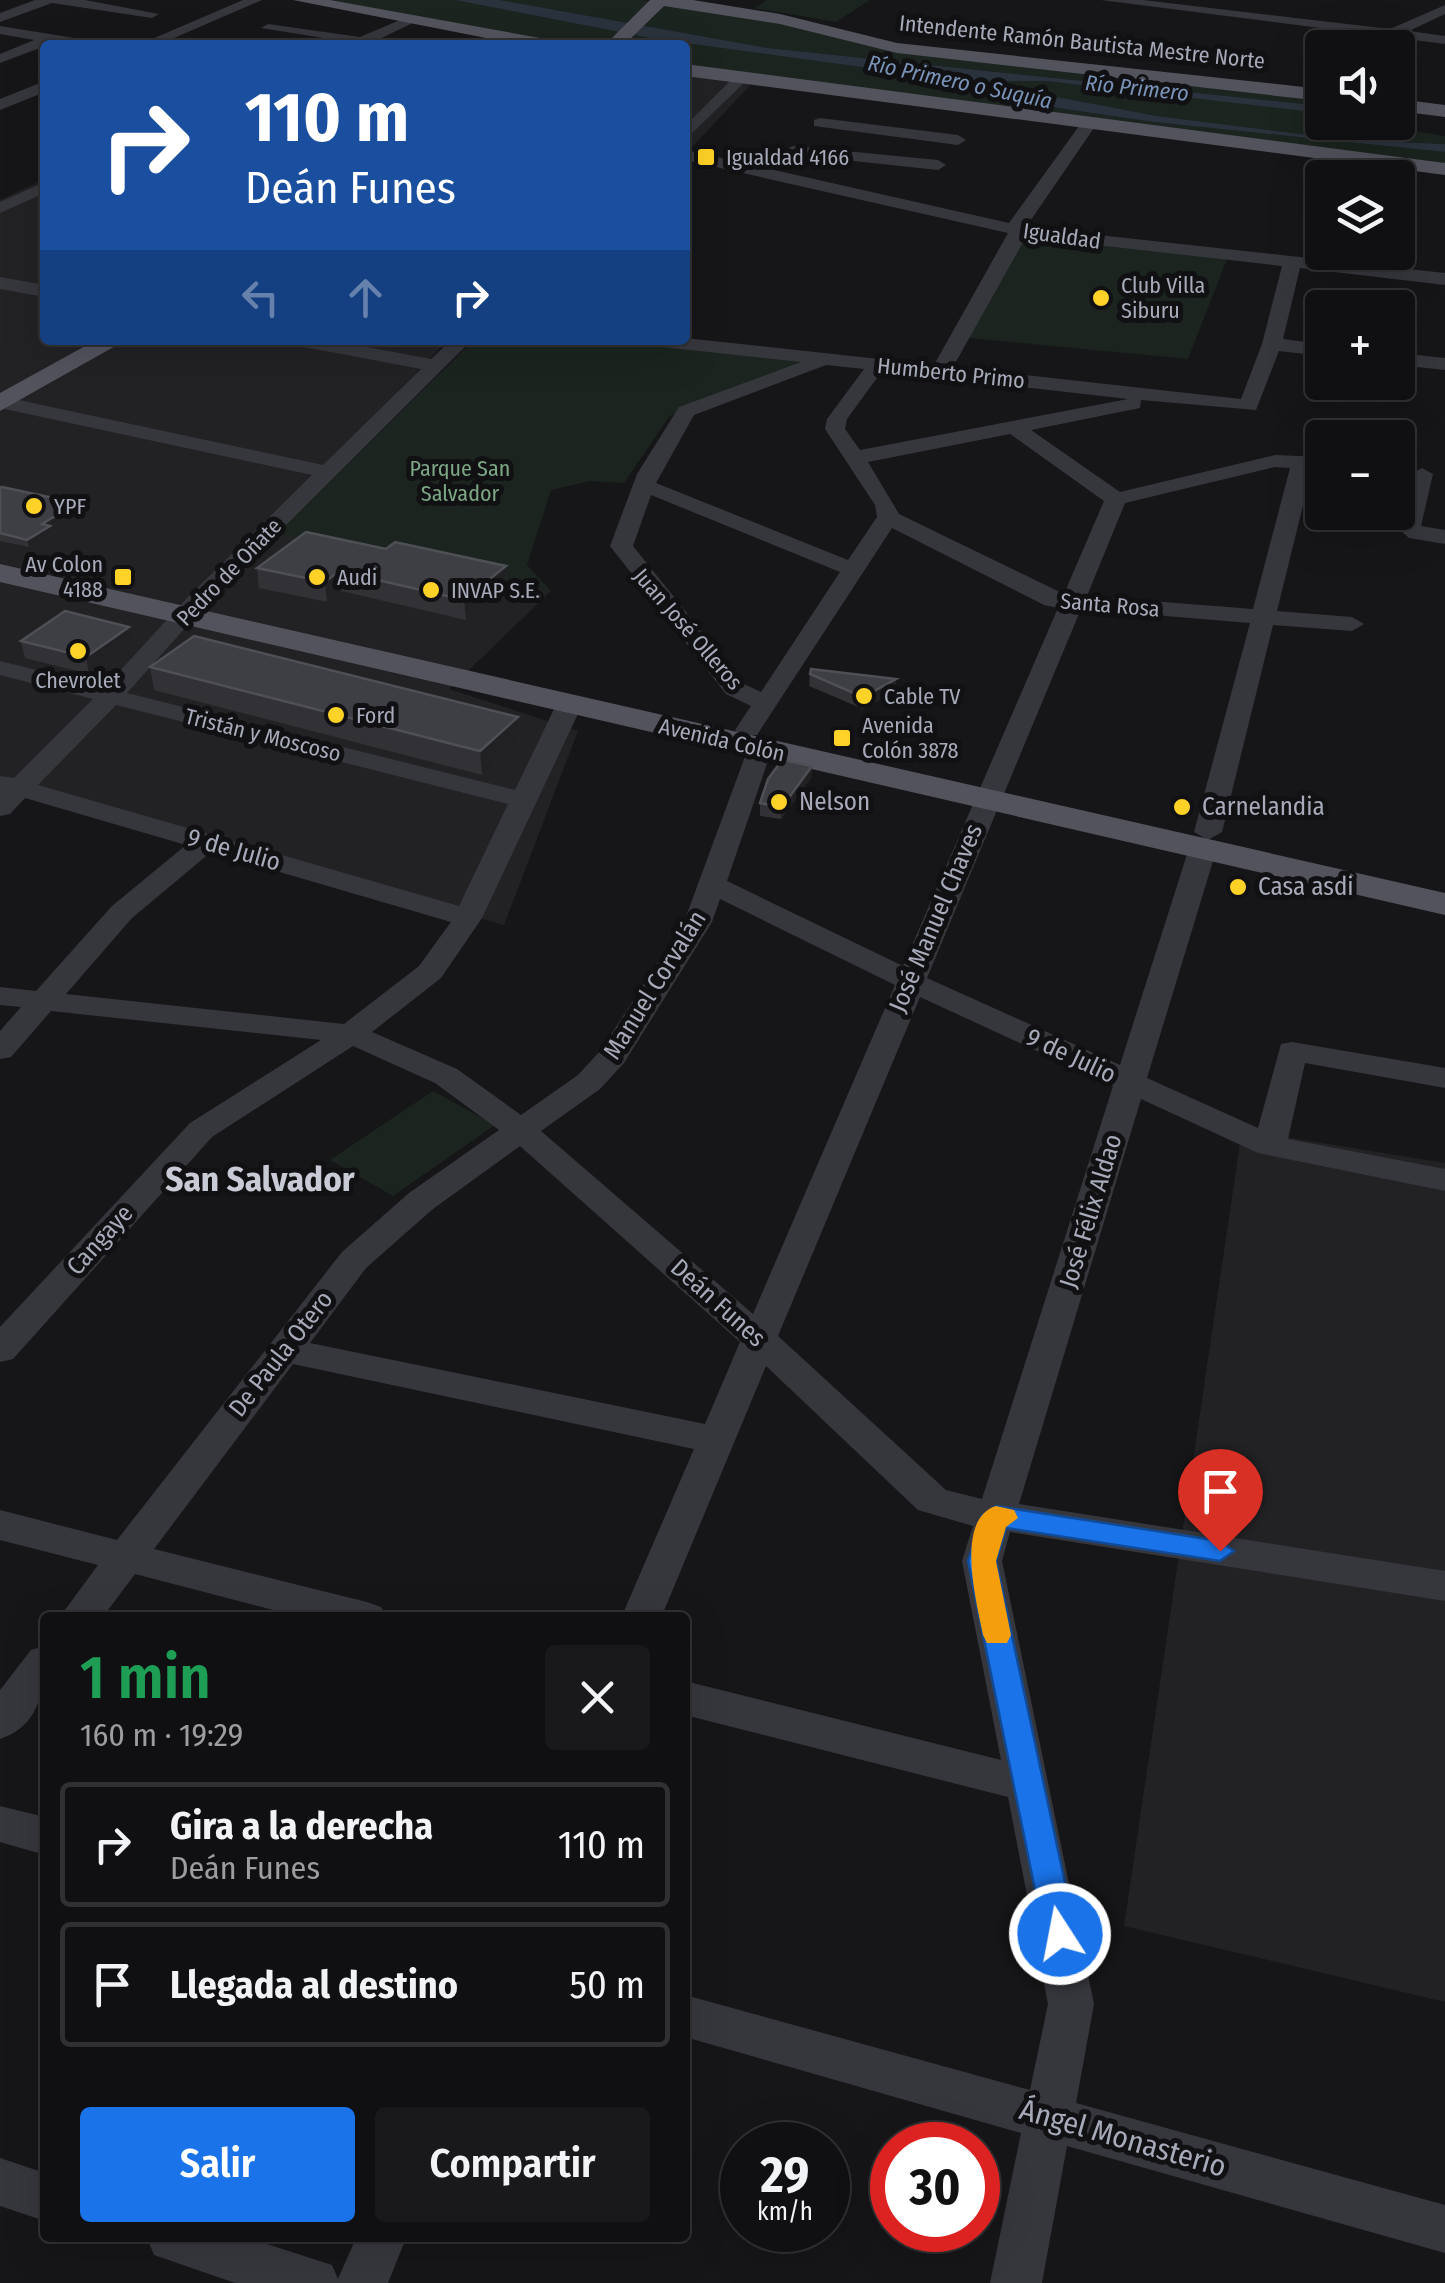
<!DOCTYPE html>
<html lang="es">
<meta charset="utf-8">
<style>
body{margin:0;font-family:"Fira Sans Condensed",sans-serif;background:#19191b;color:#f1f3f6;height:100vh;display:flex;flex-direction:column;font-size:38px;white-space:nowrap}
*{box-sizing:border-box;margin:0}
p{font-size:32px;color:#9c9d9f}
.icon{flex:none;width:55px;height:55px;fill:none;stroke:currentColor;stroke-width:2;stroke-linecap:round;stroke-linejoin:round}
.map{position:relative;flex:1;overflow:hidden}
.panel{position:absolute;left:40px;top:1612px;width:650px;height:630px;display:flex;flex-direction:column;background:#101012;border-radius:10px;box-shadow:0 10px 40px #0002,0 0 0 2px #303032}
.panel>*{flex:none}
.banner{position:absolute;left:40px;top:40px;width:650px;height:305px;border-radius:10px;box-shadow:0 10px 40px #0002,0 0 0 2px #303032;background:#1a4fa0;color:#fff;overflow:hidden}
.tools{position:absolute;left:1305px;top:30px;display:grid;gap:20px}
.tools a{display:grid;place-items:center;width:110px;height:110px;border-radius:10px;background:#101012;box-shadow:0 10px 40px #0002,0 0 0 2px #303032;font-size:50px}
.speed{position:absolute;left:720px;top:2122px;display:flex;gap:20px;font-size:50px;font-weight:700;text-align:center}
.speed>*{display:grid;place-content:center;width:130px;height:130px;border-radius:50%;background:#101012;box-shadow:0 10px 40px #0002,0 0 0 2px #303032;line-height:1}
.speed small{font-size:25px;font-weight:400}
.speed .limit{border:15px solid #d22;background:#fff;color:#111}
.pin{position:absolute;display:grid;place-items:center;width:85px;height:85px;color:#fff;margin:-102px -42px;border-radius:50% 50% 50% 0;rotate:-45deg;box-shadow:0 0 10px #0007}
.pin .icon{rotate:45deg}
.me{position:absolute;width:110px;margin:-55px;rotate:349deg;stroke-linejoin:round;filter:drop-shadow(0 0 8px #0008)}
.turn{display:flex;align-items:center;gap:35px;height:210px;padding:0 40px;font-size:45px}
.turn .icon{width:130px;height:130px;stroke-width:2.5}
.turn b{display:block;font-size:70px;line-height:85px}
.lanes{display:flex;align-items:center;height:95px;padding:0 40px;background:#0003;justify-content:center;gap:50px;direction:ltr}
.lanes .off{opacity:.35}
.round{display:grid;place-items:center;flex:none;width:105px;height:105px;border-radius:10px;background:#19191b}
.overview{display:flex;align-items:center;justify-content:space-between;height:170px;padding:0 40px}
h1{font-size:60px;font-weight:600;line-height:75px;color:#1e9e55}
.primary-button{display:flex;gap:20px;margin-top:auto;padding:20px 40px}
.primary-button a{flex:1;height:115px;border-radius:10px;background:#1a73e8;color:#fff;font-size:40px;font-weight:600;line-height:115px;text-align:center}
.primary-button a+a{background:#19191b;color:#f1f3f6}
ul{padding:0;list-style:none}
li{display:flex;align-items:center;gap:30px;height:125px;margin:0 20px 15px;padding:0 20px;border:5px solid #303032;border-radius:10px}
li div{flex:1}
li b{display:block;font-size:38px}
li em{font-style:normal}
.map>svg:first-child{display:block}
</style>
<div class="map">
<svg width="1445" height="2283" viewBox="0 0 1445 2283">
<rect width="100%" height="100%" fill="#161618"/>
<path fill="#222225" d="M 685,72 L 755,80 L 693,146 L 685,146 Z
M 45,179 L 45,340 L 448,340 L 265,530 L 551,591 L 449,689 L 578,731 L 504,925 L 0,782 L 0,200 Z
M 1242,1130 L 1445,1163 L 1445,2002 L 1124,1926 Z"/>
<path fill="#1b241e" d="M 302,0 L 455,0 L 655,39 L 905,73 L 1058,108 L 1153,122 L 1445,152 L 1445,169 L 685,70 L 685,45 L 551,45 Z
M 500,0 L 643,0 L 722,9 L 868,42 L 1322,95 L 1322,106 L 768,48 Z
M 767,0 L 870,0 L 836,22 L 754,8 Z
M 997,80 L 1046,81 L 1314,111 L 1322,113 L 1322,122 L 1359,123 L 1445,136 L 1445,144 L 1349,140 L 1157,116 L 1036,93 Z
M 1025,235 L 1227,259 L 1188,359 L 969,338 Z
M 474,340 L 627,340 L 815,363 L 697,401 L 669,417 L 624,483 L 590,481 L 551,490 L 527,565 L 551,591 L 277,534 Z
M 433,1091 L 495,1125 L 393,1196 L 330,1160 Z"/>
<path fill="#2a333d" d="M 455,0 L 500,0 L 768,48 L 1322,106 L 1322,113 L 1046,81 L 1000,81 L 1036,93 L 1157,116 L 1349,140 L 1445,144 L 1445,152 L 1153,122 L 1058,108 L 905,73 L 655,39 Z"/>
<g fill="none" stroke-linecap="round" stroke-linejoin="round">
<path fill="#36373d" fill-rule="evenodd" d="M 35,0 L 85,0 L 159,14 L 152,18 L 52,3 L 0,22 L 0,13 Z
M 243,0 L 262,0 L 158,45 L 138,45 Z
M 1101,0 L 1143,0 L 1390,29 L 1445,5 L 1445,14 L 1409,31 L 1445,36 L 1445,44 Z
M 407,17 L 419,20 L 367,45 L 261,28 L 268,24 L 360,37 Z
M 0,26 L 93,41 L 100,45 L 53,43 L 0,63 L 0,54 L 34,40 L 0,34 Z
M 738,73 L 751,76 L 685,140 L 685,126 Z
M 45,81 L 45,92 L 0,110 L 0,99 Z
M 820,118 L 958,135 L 966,140 L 958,145 L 814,126 L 814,120 Z
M 1088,120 L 1096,125 L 1026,227 L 1445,273 L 1445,285 L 1300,268 L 1283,339 L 1322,344 L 1322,356 L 1279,351 L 1256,410 L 1141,400 L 1140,408 L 1031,430 L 1120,492 L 1275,455 L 1322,457 L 1322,469 L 1312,469 L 1277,611 L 1352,617 L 1364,624 L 1352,631 L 1273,625 L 1222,832 L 1208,840 L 1194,832 L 1250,623 L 1081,609 L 927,978 L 1120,1065 L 1189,848 L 1203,840 L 1213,842 L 1217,848 L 1147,1078 L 1258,1128 L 1281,1044 L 1292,1042 L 1445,1068 L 1445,1088 L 1305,1063 L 1288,1139 L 1445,1169 L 1445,1191 L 1258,1153 L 1141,1099 L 1019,1504 L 1445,1571 L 1445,1601 L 1010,1532 L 1002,1561 L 1094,2004 L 1076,2103 L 1445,2205 L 1445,2253 L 1067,2146 L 1042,2283 L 990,2283 L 1021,2133 L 685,2037 L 685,1995 L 1030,2090 L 1048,2004 L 1008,1797 L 685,1715 L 685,1681 L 1001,1760 L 962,1561 L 973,1526 L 918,1510 L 766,1366 L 661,1618 L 621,1618 L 694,1449 L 293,1364 L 154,1549 L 367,1602 L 381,1607 L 387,1618 L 304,1618 L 135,1574 L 102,1618 L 59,1618 L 98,1565 L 0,1540 L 0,1510 L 117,1540 L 342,1252 L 409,1193 L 499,1130 L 435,1083 L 353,1046 L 212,1137 L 13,1359 L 0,1362 L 0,1327 L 190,1123 L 321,1040 L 51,1011 L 11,1057 L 0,1059 L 0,1031 L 21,1007 L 0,1005 L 0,987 L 36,991 L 112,906 L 186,845 L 25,798 L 10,814 L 0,816 L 0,776 L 14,778 L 93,699 L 0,675 L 0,661 L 105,687 L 187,598 L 312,475 L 0,408 L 0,396 L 323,465 L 421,369 L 299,346 L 289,340 L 330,340 L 431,359 L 451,340 L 472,340 L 203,608 L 127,693 L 515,790 L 557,703 L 570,695 L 579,698 L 583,703 L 482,918 L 441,978 L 372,1032 L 457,1069 L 521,1115 L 578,1075 L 601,1050 L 684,922 L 750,743 L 768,743 L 772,749 L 727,881 L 903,966 L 1058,608 L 1044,605 L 892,528 L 757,735 L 739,735 L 735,730 L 751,706 L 726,694 L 610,546 L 637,474 L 679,407 L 801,362 L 653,346 L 643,340 L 685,338 L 934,365 L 1008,233 L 685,160 L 685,150 L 1009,223 L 1082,122 ZM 1026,237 L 1282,266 L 1262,344 L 1241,399 L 953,367 ZM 826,365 L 864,369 L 827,419 L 825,429 L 875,505 L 877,517 L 848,560 L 656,483 L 694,415 ZM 882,371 L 1128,399 L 860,450 L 845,429 L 847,419 ZM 1010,434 L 1104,501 L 1064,594 L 899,514 L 868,462 ZM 1275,467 L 1290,468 L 1253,609 L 1087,596 L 1125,503 ZM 651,495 L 840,572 L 761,692 L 744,684 L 633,546 ZM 116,705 L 508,804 L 459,906 L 38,785 ZM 211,852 L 451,922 L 419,966 L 344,1024 L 66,994 L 132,918 ZM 720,899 L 895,985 L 753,1314 L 541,1131 L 600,1089 L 624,1063 L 712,922 ZM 920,997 L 1113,1086 L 982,1499 L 946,1490 L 778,1336 ZM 520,1146 L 740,1342 L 705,1424 L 310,1343 L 366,1268 L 433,1209 Z
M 794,146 L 938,160 L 946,165 L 938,170 L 788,154 L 788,148 Z
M 45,182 L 45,193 L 0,213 L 0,202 Z
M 0,277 L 45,285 L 45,297 L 0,289 Z
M 1398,353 L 1445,358 L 1445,370 L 1398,365 Z
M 1422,468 L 1433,474 L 1421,526 L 1445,530 L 1445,544 L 1409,538 L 1398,528 L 1411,474 Z
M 45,1646 C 45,1684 43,1725 0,1739 L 0,1690 L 31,1650 Z
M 0,1806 L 45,1817 L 45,1855 L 0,1842 Z
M 0,2158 L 45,2173 L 45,2221 L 0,2206 Z
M 147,2238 L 249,2238 L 332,2265 L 338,2279 L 356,2238 L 406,2238 L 388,2283 L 235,2283 L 154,2255 Z"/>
<path fill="#52535d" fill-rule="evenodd" d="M 293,0 L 330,0 L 551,40 L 560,45 L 521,45 Z
M 650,0 L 693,0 L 780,14 L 897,43 L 1322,89 L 1322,101 L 897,53 L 780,24 L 664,6 L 624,45 L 605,45 Z
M 685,64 L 1445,163 L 1445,175 L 685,76 Z
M 1398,99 L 1445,105 L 1445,117 L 1398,111 Z
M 96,340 L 126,340 L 0,411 L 0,393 Z
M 0,564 L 1445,893 L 1445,915 L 0,582 Z"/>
</g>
<path fill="#323236" d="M 0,488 L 78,510 L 50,527 L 51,533 L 29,547 L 0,541 Z
M 386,549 L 506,566 L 507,586 L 466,620 L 341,591 L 327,602 L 259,588 L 257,568 Z
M 21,641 L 132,644 L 89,674 L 25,658 Z
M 150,667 L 518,717 L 520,740 L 482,775 L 154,690 Z
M 810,674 L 896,679 L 895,691 L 863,709 L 809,686 Z
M 812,766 L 811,778 L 781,819 L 760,816 L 760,803 Z"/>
<path fill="#212124" d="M 77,503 L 78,510 L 50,527 L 51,533 L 29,547 L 27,540 L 42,524 Z
M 506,566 L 507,586 L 466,620 L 464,600 Z
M 339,571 L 341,591 L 327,602 L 325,582 Z
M 4,597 L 7,614 L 0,618 L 0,599 Z
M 129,627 L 132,644 L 89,674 L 86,657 Z
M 896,679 L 895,691 L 863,709 L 863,697 Z
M 518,717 L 520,740 L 482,775 L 480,751 Z
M 812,766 L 811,778 L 781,819 L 782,807 Z"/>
<path fill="#3e3f44" stroke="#4e5056" stroke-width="2.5" d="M 2,487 L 77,503 L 42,524 L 50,526 L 27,540 L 0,533 L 0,488 Z
M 306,532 L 386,549 L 395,542 L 506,566 L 464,600 L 339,571 L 325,582 L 257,568 Z
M 65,611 L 129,627 L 86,657 L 21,641 Z
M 194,636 L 518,717 L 480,751 L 150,667 Z
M 811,669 L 896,679 L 863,697 L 810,674 Z
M 782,760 L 812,766 L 782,807 L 760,803 L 768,779 Z"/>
<path fill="#1a73e8" stroke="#114b97" stroke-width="2.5" d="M 996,1506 L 1220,1541 L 1234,1551 L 1220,1561 L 1006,1528 L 996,1561 L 1076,1934 L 1071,1944 L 1060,1948 L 1049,1944 L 1044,1934 L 968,1561 L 982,1516 Z"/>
<path fill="#f59e0b" d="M 996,1506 L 1014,1510 L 1018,1518 L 1006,1527 L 996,1561 L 1011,1635 L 1007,1643 L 987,1643 L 983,1635 C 977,1604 954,1519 996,1506 Z"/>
<g fill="#ffd227" stroke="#111113" stroke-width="4">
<rect x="696" y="147" width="20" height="20" rx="5"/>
<circle cx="1101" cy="298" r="10"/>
<circle cx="34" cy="506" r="10"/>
<rect x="113" y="567" width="20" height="20" rx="5"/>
<circle cx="317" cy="577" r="10"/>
<circle cx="431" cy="590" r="10"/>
<circle cx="78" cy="651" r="10"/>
<circle cx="864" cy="696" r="10"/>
<circle cx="336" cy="715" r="10"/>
<rect x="832" y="728" width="20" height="20" rx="5"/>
<circle cx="779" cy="802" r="10"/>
<circle cx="1182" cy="807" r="10"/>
<circle cx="1238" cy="887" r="10"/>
</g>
<g text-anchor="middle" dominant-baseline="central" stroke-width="10" stroke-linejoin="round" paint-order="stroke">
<g font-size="22" fill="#a6aab9" stroke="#111113">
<text transform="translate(1082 42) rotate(6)">Intendente Ramón Bautista Mestre Norte</text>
<text transform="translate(1062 236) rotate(8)">Igualdad</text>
<text transform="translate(951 373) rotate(6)">Humberto Primo</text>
<text transform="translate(229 572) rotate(-46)">Pedro de Oñate</text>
<text transform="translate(1110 605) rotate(5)">Santa Rosa</text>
<text transform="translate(688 629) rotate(49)">Juan José Olleros</text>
<text transform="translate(263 735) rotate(14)">Tristán y Moscoso</text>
<text transform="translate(722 740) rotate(13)">Avenida Colón</text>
</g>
<g font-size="22" font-style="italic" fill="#7a93b8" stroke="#111113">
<text transform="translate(960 82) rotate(12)">Río Primero o Suquía</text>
<text transform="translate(1137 88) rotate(6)">Río Primero</text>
</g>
<g font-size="22" fill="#a6aab9" stroke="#111113" text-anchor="start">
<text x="726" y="157">Igualdad 4166</text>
<text x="1121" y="285">Club Villa<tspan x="1121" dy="25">Siburu</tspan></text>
<text x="54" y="506">YPF</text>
<text x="103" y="564" text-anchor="end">Av Colon<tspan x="103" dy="25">4188</tspan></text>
<text x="337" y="577">Audi</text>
<text x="451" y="590">INVAP S.E.</text>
<text x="78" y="680" text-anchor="middle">Chevrolet</text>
<text x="884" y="696">Cable TV</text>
<text x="356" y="715">Ford</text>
<text x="862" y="725">Avenida<tspan x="862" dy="25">Colón 3878</tspan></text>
</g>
<g font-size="22" fill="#7ca684" stroke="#111113">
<text x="460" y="468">Parque San<tspan x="460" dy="25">Salvador</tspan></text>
</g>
<g font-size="25" fill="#a6aab9" stroke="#111113" text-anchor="start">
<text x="799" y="802">Nelson</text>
<text x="1202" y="807">Carnelandia</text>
<text x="1258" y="887">Casa asdi</text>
</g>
<g font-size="25" fill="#a6aab9" stroke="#111113">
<text transform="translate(234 850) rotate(16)">9 de Julio</text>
<text transform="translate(936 918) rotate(-67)">José Manuel Chaves</text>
<text transform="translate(655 985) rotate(-58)">Manuel Corvalán</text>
<text transform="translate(1071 1056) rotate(25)">9 de Julio</text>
<text transform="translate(1091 1211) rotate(-73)">José Félix Aldao</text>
<text transform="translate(100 1240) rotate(-48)">Cangaye</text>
<text transform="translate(718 1303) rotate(42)">Deán Funes</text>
<text transform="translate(281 1354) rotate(-52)">De Paula Otero</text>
</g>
<g font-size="30" fill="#a6aab9" stroke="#111113">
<text transform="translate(1123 2138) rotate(16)">Ángel Monasterio</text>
</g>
<g font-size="35" font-weight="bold" fill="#c8cad5" stroke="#111113">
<text x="260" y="1179">San Salvador</text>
</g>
</g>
</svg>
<div class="tools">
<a><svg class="icon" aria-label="sound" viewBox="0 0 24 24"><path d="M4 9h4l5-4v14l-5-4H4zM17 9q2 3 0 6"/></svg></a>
<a><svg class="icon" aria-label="layers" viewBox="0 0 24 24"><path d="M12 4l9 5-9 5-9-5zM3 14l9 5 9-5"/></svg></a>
<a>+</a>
<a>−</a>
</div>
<div class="speed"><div>29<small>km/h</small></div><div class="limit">30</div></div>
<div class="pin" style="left:1220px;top:1551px;background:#d93025"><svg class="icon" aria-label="arrive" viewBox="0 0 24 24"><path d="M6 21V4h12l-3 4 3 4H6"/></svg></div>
<svg class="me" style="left:1060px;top:1934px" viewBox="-20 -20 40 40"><circle r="17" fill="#1a73e8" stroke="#fff" stroke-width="3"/><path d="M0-11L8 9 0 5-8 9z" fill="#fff"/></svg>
<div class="banner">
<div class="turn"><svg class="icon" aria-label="right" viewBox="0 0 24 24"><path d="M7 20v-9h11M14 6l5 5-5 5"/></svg><div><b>110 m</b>Deán Funes</div></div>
<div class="lanes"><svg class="icon off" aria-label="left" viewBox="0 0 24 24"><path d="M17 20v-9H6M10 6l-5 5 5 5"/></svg><svg class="icon off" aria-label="ahead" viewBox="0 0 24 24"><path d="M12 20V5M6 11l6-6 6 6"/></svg><svg class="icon" aria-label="right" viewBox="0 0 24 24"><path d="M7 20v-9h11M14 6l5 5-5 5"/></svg></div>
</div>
<section class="panel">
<div class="overview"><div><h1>1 min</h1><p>160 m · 19:29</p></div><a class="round"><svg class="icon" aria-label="close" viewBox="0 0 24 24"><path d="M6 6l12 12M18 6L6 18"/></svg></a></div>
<ul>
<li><svg class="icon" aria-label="right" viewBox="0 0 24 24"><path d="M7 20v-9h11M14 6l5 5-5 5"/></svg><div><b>Gira a la derecha</b><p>Deán Funes</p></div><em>110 m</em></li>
<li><svg class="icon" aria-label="arrive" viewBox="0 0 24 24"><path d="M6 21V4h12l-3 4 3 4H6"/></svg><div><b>Llegada al destino</b></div><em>50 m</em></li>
</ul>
<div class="primary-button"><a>Salir</a><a>Compartir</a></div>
</section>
</div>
